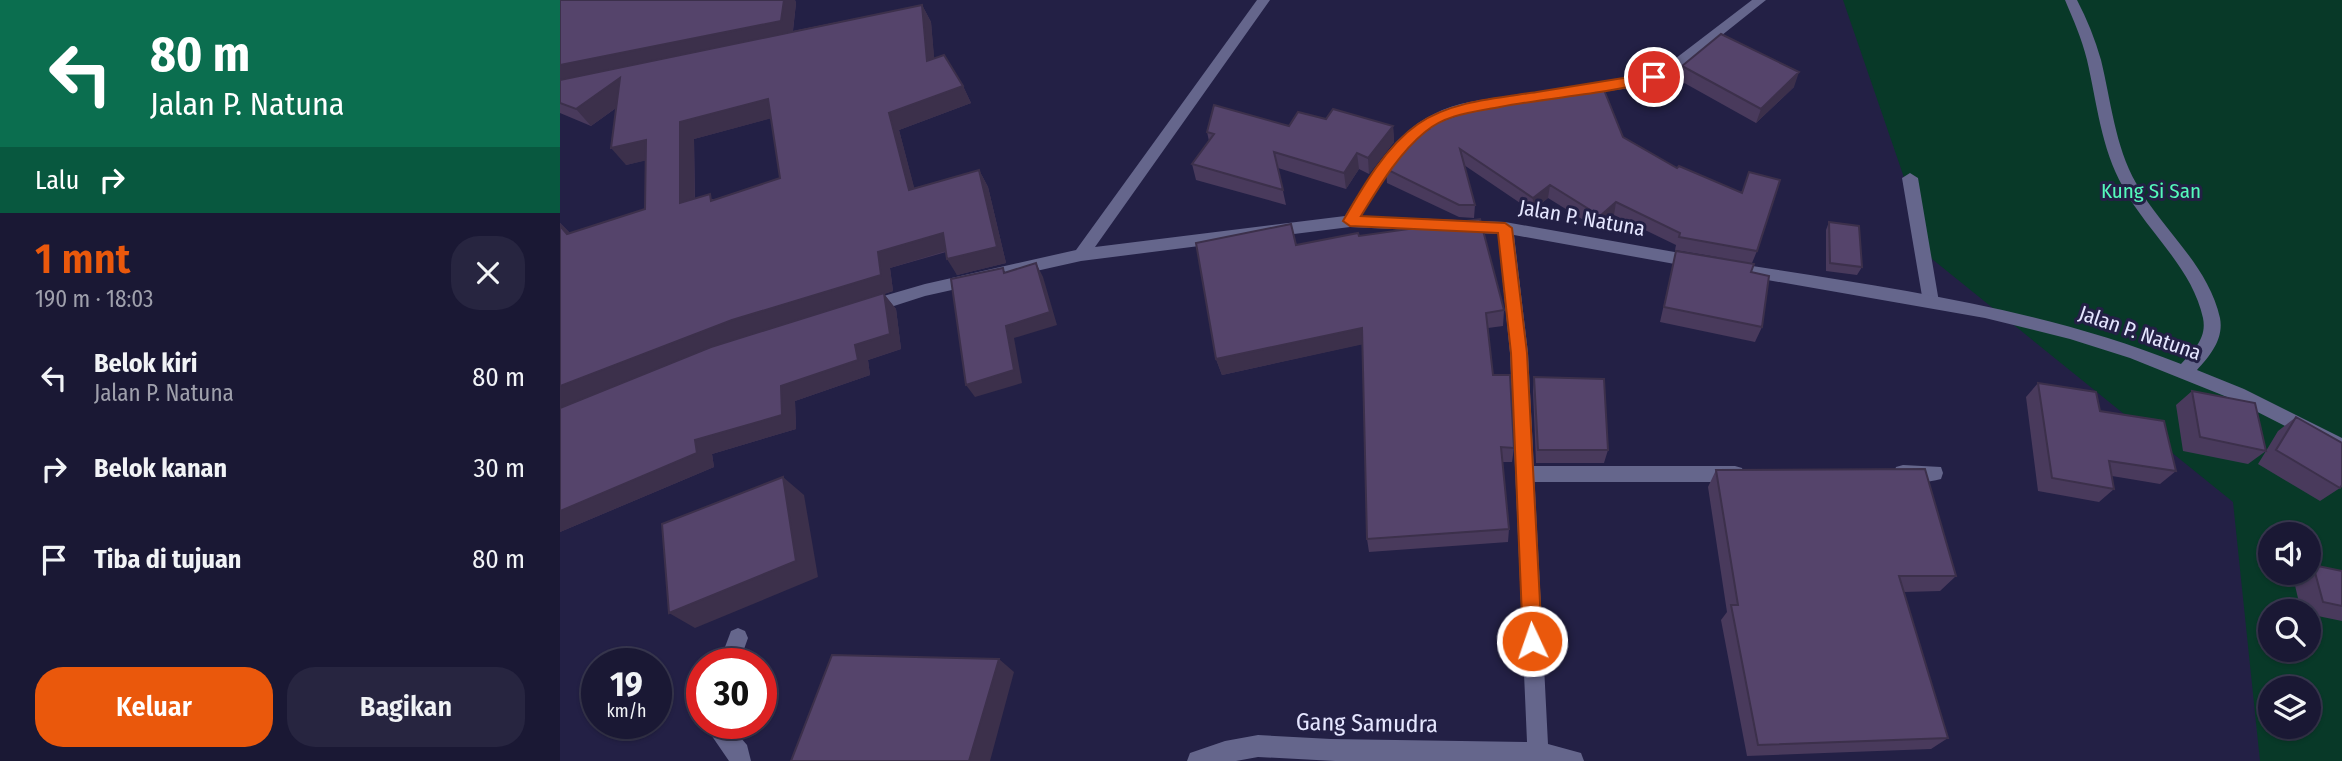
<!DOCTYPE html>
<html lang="id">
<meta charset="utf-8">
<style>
body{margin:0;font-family:"Fira Sans Condensed",sans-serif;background:#272540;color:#f1f3f6;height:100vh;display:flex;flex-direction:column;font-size:26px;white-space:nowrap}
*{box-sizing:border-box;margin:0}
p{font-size:23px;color:#9fa0ac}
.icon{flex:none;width:38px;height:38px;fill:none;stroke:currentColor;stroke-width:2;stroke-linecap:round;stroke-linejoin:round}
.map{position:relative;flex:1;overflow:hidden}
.sheet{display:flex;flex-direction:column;background:#1a1834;width:560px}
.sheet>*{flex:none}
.top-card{background:#0b6e4f;color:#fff;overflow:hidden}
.buttons{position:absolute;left:1698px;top:522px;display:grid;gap:14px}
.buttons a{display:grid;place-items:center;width:63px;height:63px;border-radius:50%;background:#1a1834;box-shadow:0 2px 5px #0004,0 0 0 2px #38374f;font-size:35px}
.speed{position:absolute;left:21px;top:648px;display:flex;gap:14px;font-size:35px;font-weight:700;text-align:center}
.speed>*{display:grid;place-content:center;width:91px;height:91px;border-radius:50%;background:#1a1834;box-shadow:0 2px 5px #0004,0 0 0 2px #38374f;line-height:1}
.speed small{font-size:18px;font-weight:400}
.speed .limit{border:10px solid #d22;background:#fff;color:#111}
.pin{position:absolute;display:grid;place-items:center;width:60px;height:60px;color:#fff;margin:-30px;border:4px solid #fff;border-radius:50%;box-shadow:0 2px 7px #0007}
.me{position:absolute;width:77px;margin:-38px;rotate:357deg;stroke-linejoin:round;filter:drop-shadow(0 0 5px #0008)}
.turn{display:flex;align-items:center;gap:24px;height:147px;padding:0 35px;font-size:32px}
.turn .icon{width:91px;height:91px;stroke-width:2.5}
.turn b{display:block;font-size:49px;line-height:60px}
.then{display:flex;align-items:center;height:66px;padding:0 35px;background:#0003;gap:14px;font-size:26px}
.round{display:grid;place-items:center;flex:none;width:74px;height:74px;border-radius:28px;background:#272540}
.overview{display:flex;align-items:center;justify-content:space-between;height:119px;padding:0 35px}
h1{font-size:42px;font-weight:600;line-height:52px;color:#ea580c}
.primary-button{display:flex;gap:14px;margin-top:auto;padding:14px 35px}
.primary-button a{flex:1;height:80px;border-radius:28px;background:#ea580c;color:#fff;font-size:28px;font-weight:600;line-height:80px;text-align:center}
.primary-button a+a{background:#272540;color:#f1f3f6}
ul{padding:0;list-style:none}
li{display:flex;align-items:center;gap:21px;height:91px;padding:0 35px}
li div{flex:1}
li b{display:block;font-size:26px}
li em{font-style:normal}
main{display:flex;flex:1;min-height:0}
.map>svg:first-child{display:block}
</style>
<main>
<section class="sheet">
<div class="top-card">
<div class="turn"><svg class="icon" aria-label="left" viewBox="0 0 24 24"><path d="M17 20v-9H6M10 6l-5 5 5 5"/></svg><div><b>80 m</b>Jalan P. Natuna</div></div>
<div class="then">Lalu<svg class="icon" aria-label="right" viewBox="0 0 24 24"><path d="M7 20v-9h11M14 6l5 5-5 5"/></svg></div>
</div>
<div class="overview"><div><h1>1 mnt</h1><p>190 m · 18:03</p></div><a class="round"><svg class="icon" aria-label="close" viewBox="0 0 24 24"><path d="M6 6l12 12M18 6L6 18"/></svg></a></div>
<ul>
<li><svg class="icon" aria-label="left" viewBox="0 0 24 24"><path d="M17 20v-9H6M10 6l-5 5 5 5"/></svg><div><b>Belok kiri</b><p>Jalan P. Natuna</p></div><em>80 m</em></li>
<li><svg class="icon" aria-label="right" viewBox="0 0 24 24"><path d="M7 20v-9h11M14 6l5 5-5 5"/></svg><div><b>Belok kanan</b></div><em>30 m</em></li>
<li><svg class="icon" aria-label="arrive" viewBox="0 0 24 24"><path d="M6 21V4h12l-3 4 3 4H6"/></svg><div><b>Tiba di tujuan</b></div><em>80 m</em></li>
</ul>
<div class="primary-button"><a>Keluar</a><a>Bagikan</a></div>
</section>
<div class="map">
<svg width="1782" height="761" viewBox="0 0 1782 761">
<rect width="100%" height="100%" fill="#232045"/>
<path fill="#083928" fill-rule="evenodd" d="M 1283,0 L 1782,0 L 1782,761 L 1700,761 L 1673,502 L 1372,259 ZM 1710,534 L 1748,534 L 1748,572 L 1710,572 ZM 1710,611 L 1748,611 L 1748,649 L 1710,649 ZM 1710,688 L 1748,688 L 1748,726 L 1710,726 Z"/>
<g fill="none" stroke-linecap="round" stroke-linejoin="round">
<path fill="#65668c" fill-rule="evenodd" d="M 1350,173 L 1358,178 L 1379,302 L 1377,307 L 1365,307 L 1363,302 L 1342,178 Z
M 1343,465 L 1381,467 L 1383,473 L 1381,479 C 1368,483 1349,483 1336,479 L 1334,473 L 1336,467 Z
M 964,466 L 1175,466 L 1182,468 L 1184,474 L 1182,480 L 1175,482 L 964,482 L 957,480 L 955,474 L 957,468 Z
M 178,628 L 185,631 L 188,638 L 179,663 L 159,663 L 171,631 Z
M 143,723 L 168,723 L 187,745 L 191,761 L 169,761 Z"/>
<path fill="#65668c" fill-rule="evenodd" d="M 697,0 L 710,0 L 535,247 L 785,216 C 809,178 832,134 874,114 C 896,102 923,100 948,96 L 953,98 L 953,104 C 935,109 916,110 899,115 C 851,129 826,176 801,216 L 945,222 L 1137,256 L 1145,262 L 1137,268 L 954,235 L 968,353 L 988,744 L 1021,753 L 1024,761 L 775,761 L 698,757 L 676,761 L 627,761 L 630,753 L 665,741 L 698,735 L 771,739 L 967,742 L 950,353 L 938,234 L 790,227 L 521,261 L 365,296 L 309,314 L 303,312 L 301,307 L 303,302 L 365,284 L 516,250 Z
M 1192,0 L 1206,0 L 1117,71 L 1076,87 L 1021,95 L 1014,90 L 1021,85 L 1074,78 L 1107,65 Z
M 1505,0 L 1517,0 C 1527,19 1535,39 1541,60 C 1551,101 1555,146 1576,183 C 1601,229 1648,264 1660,318 C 1664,339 1650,356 1637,370 L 1684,389 L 1782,438 L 1782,455 L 1672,399 L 1570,358 L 1510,339 L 1425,318 L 1162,272 L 1160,268 L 1162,264 L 1168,262 C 1322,287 1476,306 1621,364 C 1634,350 1647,338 1643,318 C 1632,267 1587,232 1563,187 C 1541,148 1537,103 1527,60 C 1522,39 1513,19 1505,0 Z"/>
</g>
<path fill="#493a5c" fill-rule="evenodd" d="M 0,0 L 235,0 L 236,3 L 233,31 L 362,5 L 371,22 L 374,59 L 403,86 L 411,103 L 339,130 L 354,188 L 419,170 L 428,187 L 446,263 L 397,275 L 386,252 L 330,268 L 333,291 L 324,294 L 336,309 L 341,349 L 308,360 L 310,375 L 235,401 L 236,429 L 152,454 L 154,467 L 0,532 L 0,223 L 10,233 L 85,209 L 86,160 L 66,165 L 56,108 L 31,126 L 0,113 ZM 211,118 L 220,178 L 155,199 L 135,199 L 134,139 Z
M 1122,66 L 1234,87 L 1196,123 L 1119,80 Z
M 766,119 L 833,126 L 834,142 L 809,174 L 799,169 L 786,189 L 718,168 L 726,205 L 636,180 L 632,164 L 649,141 L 647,132 L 729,126 Z
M 865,126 L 1063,137 L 1197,251 L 1192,263 L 1191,272 L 1202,327 L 1195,342 L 1100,322 L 1116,251 L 1169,259 L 1115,250 L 1116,245 L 1054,215 L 1038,229 L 988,198 L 972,211 L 904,165 L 915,205 L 914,218 L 899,217 L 827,183 L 826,169 L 857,136 L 865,131 Z
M 1269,222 L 1302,267 L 1297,275 L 1266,271 L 1266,230 Z
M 799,236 L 944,310 L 943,326 L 928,328 L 933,375 L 954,448 L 952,462 L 942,462 L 949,529 L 948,542 L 809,552 L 807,539 L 802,344 L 662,375 L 656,359 L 736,245 Z
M 974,377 L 1048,450 L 1044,463 L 976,463 L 973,391 Z
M 1478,383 L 1540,411 L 1616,471 L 1600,484 L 1552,476 L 1554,489 L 1539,502 L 1478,491 L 1466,397 Z
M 1632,391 L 1706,451 L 1718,431 L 1736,417 L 1780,488 L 1760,501 L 1698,464 L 1706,451 L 1688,464 L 1623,451 L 1616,405 Z
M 1156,470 L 1396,576 L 1380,591 L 1344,592 L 1388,738 L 1371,749 L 1187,756 L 1161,620 L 1167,612 L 1148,487 Z
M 1753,565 L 1782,571 L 1782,621 L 1748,614 L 1748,611 L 1741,611 L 1733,577 L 1741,572 L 1748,572 L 1748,568 Z"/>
<path fill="#3c304b" d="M 224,0 L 235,0 L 236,3 L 232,38 L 0,85 L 0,65 Z
M 362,5 L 371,22 L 376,78 L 367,61 Z
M 1239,72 L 1234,87 L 1196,123 L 1201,109 Z
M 60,78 L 74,95 L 31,126 L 16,109 Z
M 403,86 L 411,103 L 339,130 L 359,206 L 349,190 L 329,113 Z
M 208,99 L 220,116 L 134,139 L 135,220 L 120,203 L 120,122 Z
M 833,126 L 834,142 L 809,174 L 808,158 Z
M 86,140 L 101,157 L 66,165 L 51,148 Z
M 797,153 L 799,169 L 786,189 L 784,173 Z
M 419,170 L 428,187 L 446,263 L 397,275 L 387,259 Z
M 990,185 L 988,198 L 972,211 L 973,198 Z
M 1056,202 L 1054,215 L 1038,229 L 1040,216 Z
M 0,223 L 9,232 L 24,250 L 7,234 L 0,226 Z
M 383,233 L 393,249 L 330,268 L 333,291 L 324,294 L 336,309 L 341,349 L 308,360 L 310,375 L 235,401 L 236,429 L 152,454 L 154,467 L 0,532 L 0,386 L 318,252 Z
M 476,263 L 483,277 L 497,325 L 454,338 L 462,383 L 415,397 L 406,385 L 446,326 Z
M 802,328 L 804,344 L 662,375 L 656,359 Z
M 223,477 L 244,495 L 258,577 L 135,628 L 109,613 Z
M 439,659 L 454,672 L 430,761 L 409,761 Z"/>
<path fill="#55446b" stroke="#3c304b" stroke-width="2" fill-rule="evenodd" d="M 0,0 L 224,0 L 221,21 L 0,65 Z
M 362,5 L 367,61 L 384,55 L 403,86 L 329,113 L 349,190 L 419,170 L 437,247 L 387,259 L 383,233 L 318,252 L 321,275 L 172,320 L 0,386 L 0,226 L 7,234 L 85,209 L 86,140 L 51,148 L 60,78 L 16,109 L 0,103 L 0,80 ZM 208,99 L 220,178 L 151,201 L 150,194 L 120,203 L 120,122 Z
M 1161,34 L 1239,72 L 1201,109 L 1122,66 Z
M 1042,85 L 1063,137 L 1117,168 L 1119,166 L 1182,193 L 1189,172 L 1220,180 L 1197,251 L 1119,237 L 1120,233 L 1056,202 L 1040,216 L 990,185 L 973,198 L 900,149 L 915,205 L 899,205 L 826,169 L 853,135 L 857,136 L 869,129 L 865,126 L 957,95 Z
M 654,105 L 729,126 L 738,112 L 766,119 L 773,109 L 833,126 L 808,158 L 797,153 L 784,173 L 714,152 L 723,190 L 632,164 L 654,134 L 647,132 Z
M 920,219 L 944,310 L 926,313 L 933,375 L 950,375 L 954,448 L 941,447 L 949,529 L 807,539 L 802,328 L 656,359 L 636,243 L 731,224 L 736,245 L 798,233 L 799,236 Z
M 1269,222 L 1299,226 L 1302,267 L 1270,263 Z
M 1116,251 L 1194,264 L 1191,272 L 1209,276 L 1202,327 L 1104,307 Z
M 476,263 L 490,312 L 446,326 L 454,370 L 406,385 L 391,279 L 443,268 L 444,273 Z
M 324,293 L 330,334 L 295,345 L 298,360 L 221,386 L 222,415 L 135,440 L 137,453 L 0,511 L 0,408 L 151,347 Z
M 974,377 L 1044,379 L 1048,450 L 978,450 Z
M 1478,383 L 1536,392 L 1540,411 L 1604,421 L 1616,471 L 1549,461 L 1554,489 L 1492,478 Z
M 1632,391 L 1695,403 L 1706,451 L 1640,437 Z
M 1736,417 L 1782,443 L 1782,485 L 1780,488 L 1716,450 Z
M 1365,469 L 1396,576 L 1339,576 L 1388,738 L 1198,745 L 1171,605 L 1178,605 L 1156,470 Z
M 223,477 L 236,561 L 109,613 L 102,524 Z
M 1753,565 L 1782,571 L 1782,606 L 1763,602 Z
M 272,655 L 439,659 L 409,761 L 231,761 Z"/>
<path fill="#ea580c" stroke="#983908" stroke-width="2" d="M 1094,73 L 1100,77 L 1098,80 C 1047,94 992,97 940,107 C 914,112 886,114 865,132 C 838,154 819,187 801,216 L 945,223 L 952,228 L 967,353 L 982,641 L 979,648 L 972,651 L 966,648 L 963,641 L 951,353 L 938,233 L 790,226 L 783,221 C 802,188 826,146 858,124 C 891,101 938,98 977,92 C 1016,86 1055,79 1094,73 Z"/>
<g text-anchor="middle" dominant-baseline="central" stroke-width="6" stroke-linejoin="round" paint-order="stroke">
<g font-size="21" fill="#54f9bb" stroke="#232045">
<text x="1591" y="191">Kung Si San</text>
</g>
<g font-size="21" fill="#e5e6ff" stroke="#232045">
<text transform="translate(1022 218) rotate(10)">Jalan P. Natuna</text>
<text transform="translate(1580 333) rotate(19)">Jalan P. Natuna</text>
</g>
<g font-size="24" fill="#e5e6ff" stroke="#232045">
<text transform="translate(807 723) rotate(1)">Gang Samudra</text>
</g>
</g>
</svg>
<div class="buttons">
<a><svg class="icon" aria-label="sound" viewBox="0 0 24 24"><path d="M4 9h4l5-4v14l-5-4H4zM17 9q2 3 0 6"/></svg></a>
<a><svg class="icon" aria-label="search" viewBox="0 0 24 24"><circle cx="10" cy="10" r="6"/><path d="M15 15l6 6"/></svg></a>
<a><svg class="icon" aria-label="layers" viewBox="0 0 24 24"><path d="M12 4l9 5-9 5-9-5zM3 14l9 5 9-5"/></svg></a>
</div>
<div class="speed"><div>19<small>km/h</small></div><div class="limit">30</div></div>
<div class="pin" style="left:1094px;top:77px;background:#d93025"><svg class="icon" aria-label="arrive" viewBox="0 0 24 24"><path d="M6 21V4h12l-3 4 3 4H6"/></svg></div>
<svg class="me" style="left:972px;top:641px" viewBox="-20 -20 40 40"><circle r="17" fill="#ea580c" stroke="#fff" stroke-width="3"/><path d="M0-11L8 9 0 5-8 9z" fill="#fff"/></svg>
</div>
</main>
